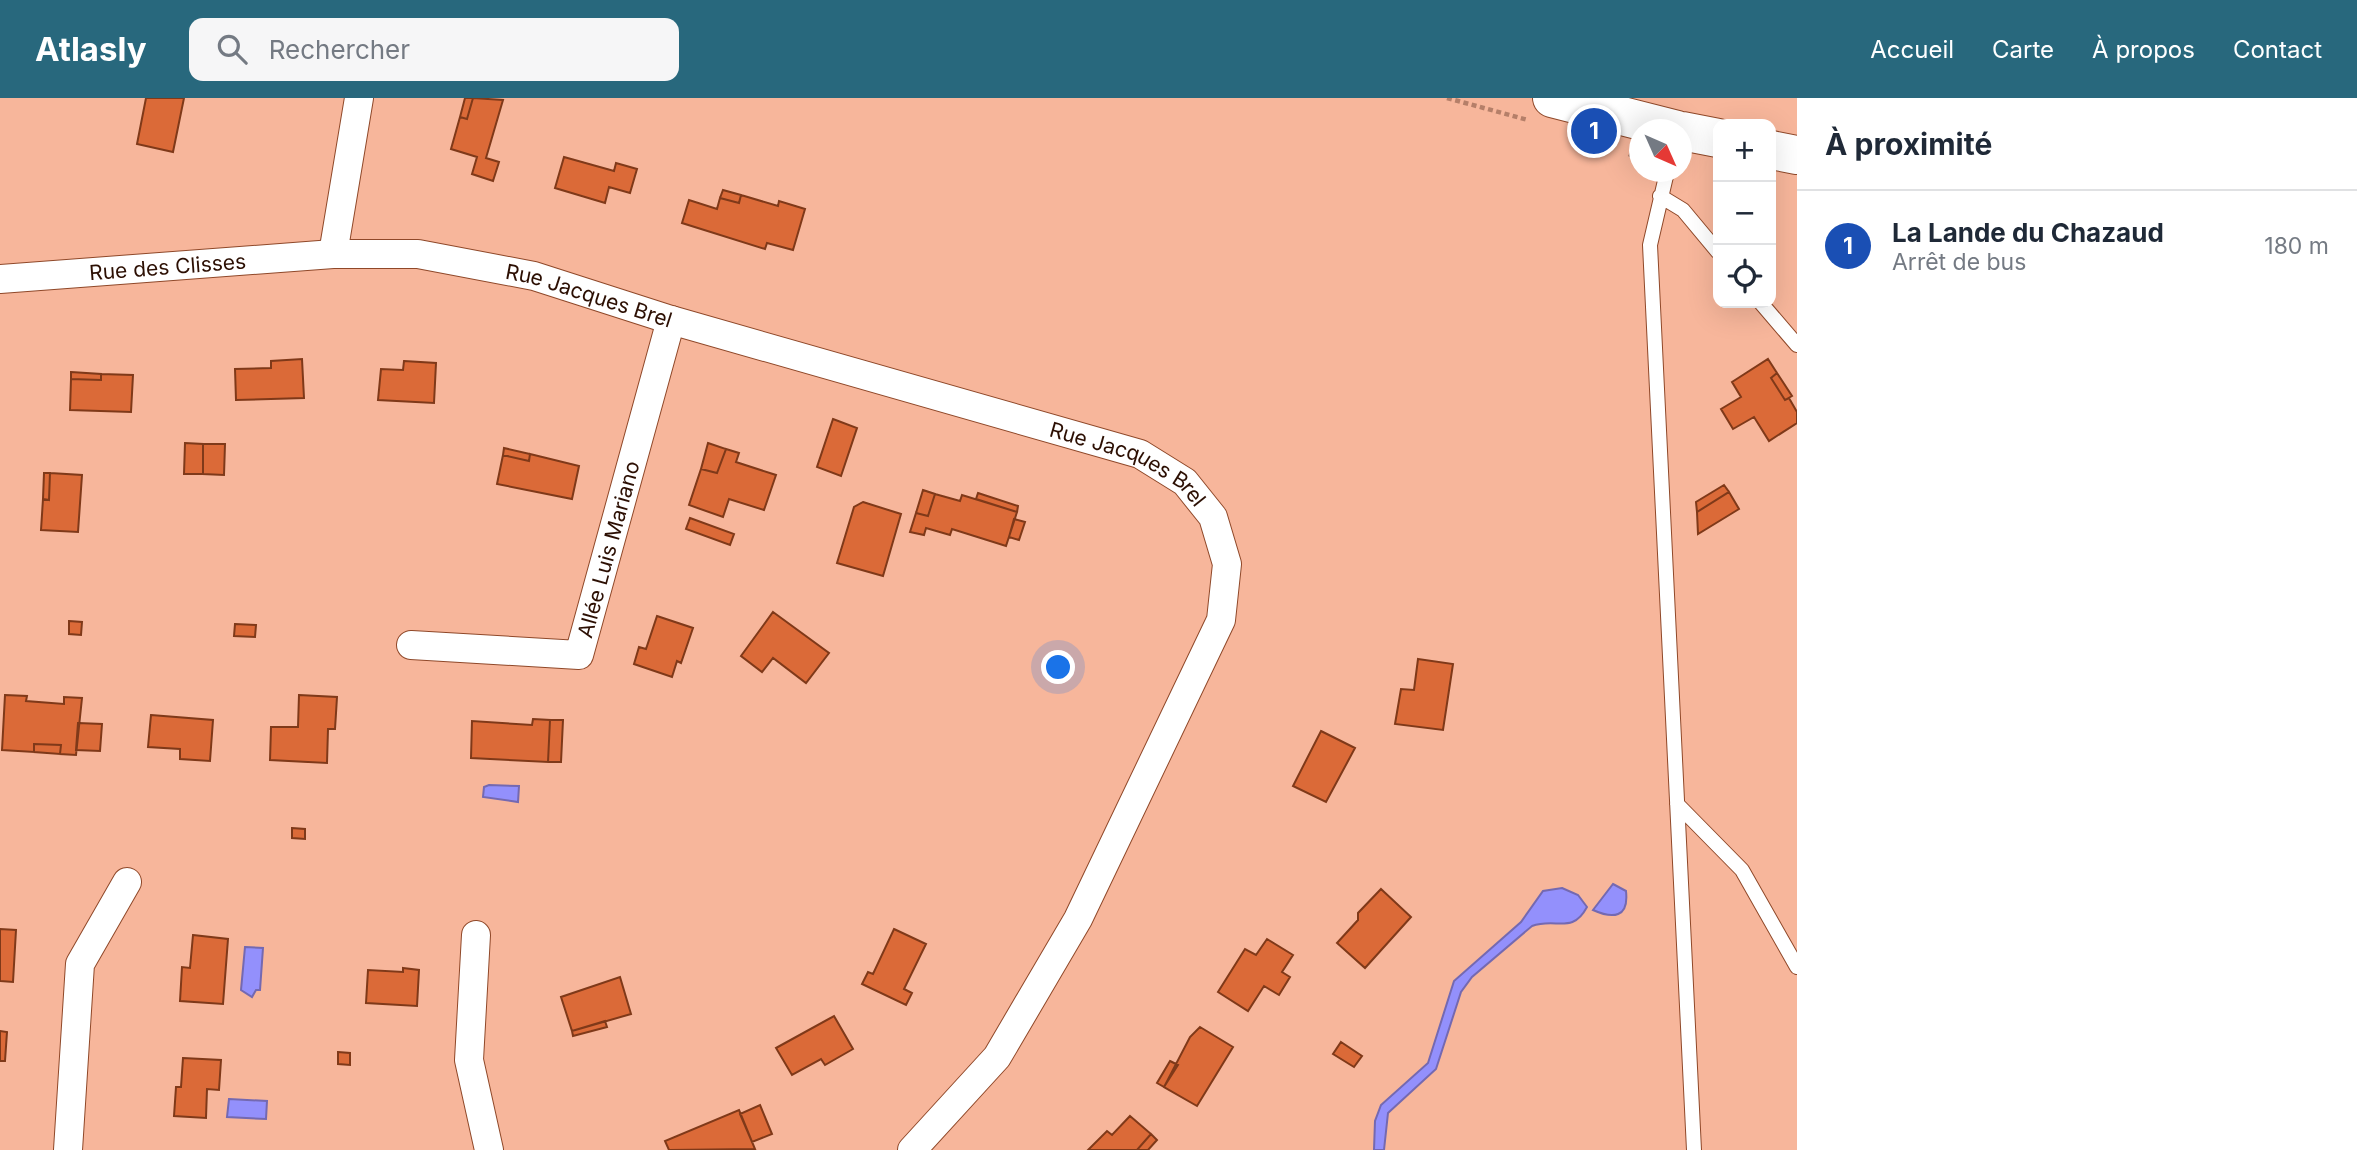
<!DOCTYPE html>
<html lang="fr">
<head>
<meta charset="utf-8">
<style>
	body { margin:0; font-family:Inter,sans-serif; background:#f6f6f7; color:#1f2937 }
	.controls { position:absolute; right:21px; top:21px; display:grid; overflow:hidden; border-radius:14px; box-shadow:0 7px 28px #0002 }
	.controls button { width:63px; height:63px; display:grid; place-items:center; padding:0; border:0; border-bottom:2px solid #e0e1e3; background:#fff; color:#1f2937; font:35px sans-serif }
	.compass { position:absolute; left:1629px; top:21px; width:63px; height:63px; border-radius:50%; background:#fff; box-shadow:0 7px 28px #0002; rotate:135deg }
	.you { position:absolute; left:1059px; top:570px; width:24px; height:24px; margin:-18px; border:5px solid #fff; border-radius:50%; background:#1a73e8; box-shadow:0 0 0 10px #1a73e833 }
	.badge { display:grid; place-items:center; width:46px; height:46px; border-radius:50%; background:#28687d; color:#fff; font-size:23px; font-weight:700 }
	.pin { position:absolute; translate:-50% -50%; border:4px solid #fff; box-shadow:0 2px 7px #0006 }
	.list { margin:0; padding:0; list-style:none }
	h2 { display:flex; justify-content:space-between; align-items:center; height:91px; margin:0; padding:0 28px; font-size:30px }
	h2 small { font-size:23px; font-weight:400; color:#747a83 }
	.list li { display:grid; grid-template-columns:46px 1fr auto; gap:21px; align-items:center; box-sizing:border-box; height:112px; padding:0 28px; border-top:2px solid #e0e1e3 }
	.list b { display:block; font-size:26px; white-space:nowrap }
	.list p { margin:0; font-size:23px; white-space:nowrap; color:#747a83 }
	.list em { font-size:23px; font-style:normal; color:#747a83 }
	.icon { flex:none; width:38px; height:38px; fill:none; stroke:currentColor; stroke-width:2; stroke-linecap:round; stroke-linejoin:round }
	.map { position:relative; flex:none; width:1797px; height:1052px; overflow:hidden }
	header { display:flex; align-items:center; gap:42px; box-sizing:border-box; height:98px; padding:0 35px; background:#28687d; color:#fff }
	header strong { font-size:33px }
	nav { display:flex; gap:38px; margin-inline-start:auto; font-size:24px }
	.search { width:490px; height:63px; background:#f6f6f7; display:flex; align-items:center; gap:18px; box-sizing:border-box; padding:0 24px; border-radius:14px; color:#747a83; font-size:26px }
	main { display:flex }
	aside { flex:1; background:#fff }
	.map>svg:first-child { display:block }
</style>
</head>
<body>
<header>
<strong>Atlasly</strong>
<div class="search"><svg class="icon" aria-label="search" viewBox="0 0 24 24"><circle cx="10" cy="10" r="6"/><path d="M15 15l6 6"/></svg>Rechercher</div>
<nav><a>Accueil</a><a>Carte</a><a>À propos</a><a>Contact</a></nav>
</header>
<main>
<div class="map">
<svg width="1797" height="1052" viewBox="0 0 1797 1052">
	<rect width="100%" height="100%" fill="#f7b69b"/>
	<path fill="#9390fc" stroke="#7469b1" stroke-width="2" d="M489,687L519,688L518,704L483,699L484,689Z
		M1613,786L1626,793C1629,820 1613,821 1593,812Z
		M1562,790L1578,797L1587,809C1572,837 1556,819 1532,828L1472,879L1461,894L1436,971L1388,1015L1384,1052H1374L1375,1023L1381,1007L1428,965L1454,883L1521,824L1543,793Z
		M245,849L263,850L260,892H256L252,899L241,892Z
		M229,1001L267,1003L266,1021L227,1019Z"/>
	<path fill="#db6a38" stroke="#7f3919" stroke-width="2" d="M146,0H184L173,54L137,46Z
		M465,0H473L467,21L460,19Z
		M473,0L503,2L486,60L499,64L493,83L472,76L477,59L451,51L460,19L467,21Z
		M564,59L614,73L616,65L637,71L630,95L609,89L605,105L555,90Z
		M723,92L741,97L739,105L720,100Z
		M741,97L778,108L779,103L805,111L793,152L767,145L765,151L682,125L689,102L717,111L720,100L739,105Z
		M302,261L304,300L236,302L235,271L271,270V263Z
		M1768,261L1777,275L1771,280L1785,302L1789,300L1797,314V325L1769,343L1754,319L1733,331L1721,311L1741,299L1732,284Z
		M404,263L436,265L434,305L378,302L381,271L403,272Z
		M71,274L101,276V282L71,281Z
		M1777,275L1792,298L1785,302L1771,280Z
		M101,276L133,277L131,314L70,312L71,281L101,282Z
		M833,321L857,330L841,378L817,369Z
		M185,345L203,346V376H184Z
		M708,345L726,351L717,375L701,371Z
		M203,346H225L224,377L203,376Z
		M504,350L530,356L529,363L503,357Z
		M726,351L739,355L736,364L776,377L764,412L729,401L723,419L689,407L701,371L717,375Z
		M530,356L579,368L572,401L497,386L503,357L529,363Z
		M44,375H50L49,402L43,401Z
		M50,375L82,377L78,434L41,432L43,401L49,402Z
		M1724,387L1729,394L1697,414L1696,404Z
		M923,392L935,396L928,418L916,415Z
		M1729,394L1739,411L1698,436L1697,414Z
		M978,395L1018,408L1017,414L976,401Z
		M935,396L960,403L962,397L1017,414L1006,448L952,431L950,437L926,430L924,437L910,434L916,415L928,418Z
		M863,404L901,416L883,478L837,465L854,409Z
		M690,420L734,436L730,447L686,431Z
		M1014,421L1025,424L1019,442L1009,439Z
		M773,514L829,555L806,585L773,560L762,574L741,558Z
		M657,518L693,530L681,565L677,563L672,579L634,566L639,549L646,551Z
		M69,523L82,524L81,537L69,536Z
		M235,526L256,527L255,539L234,538Z
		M1418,561L1453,566L1443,632L1395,626L1401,591L1414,592Z
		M5,597L27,598L26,603L64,606V599L82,600L76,657L60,656L61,647L34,646V654L2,652Z
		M299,597L337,599L335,631H328L327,665L270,662L271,629H298Z
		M151,617L213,622L210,663L180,661V651L148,649Z
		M533,621L550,622L548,664L471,660L472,623L532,627Z
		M550,622H563L561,664H548Z
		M78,625L102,626L100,653L76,652Z
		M1321,633L1355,650L1326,704L1293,688Z
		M34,646L61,647L60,656L34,654Z
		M292,730L305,731V741L292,740Z
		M1381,791L1411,819L1365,870L1337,845L1358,822V815Z
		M0,831L16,832L13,884L0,883Z
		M894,831L926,846L904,891L912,895L906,907L862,886L868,874L873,876Z
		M193,837L228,841L223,906L180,903L182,869L190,870Z
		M1267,841L1293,857L1282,874L1290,879L1279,897L1264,888L1248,913L1218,894L1245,851L1256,857Z
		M403,870L419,872L417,908L366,905L368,872L403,874Z
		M620,879L631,916L572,933L561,899Z
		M834,918L853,951L825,967L821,961L792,977L776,950Z
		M605,923L607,929L573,938L572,933Z
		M1200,929L1233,949L1197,1008L1164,989L1190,939Z
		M0,933L7,934L5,963H0Z
		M1341,944L1362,958L1354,969L1333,956Z
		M338,954L350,955V967L338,966Z
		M183,960L221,962L219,992L207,991L206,1020L174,1018L176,989H181Z
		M1170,963L1178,967L1164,989L1157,985Z
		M760,1007L772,1036L752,1044L740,1016Z
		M739,1012L755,1051L669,1052L665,1043Z
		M1130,1018L1151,1036L1137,1052H1088L1107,1033L1112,1037Z
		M1151,1036L1157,1042L1148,1052H1137Z"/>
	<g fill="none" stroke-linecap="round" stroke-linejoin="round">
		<g stroke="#8f4829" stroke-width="16">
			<path id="service" d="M1667,74L1650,147L1694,1052
				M1660,98L1683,112L1718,154
				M1761,205L1797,247
				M1677,706L1742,772L1797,869"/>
		</g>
		<g stroke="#8f4829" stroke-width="30">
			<g id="minor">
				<path d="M333,156L359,0"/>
				<path id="s1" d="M0,181L333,156H418L534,178L671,222L1140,356L1185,384L1213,419L1227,466L1221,522L1078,821L997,959L912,1052"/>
				<path id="s2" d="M411,547L579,557L671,222"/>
				<path d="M476,837L469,962L489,1052"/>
				<path d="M68,1052L80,866L127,784"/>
			</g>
		</g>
		<g stroke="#8f4829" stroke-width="40">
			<path id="secondary" d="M1552,0L1677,32
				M1682,33L1718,40
				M1771,52L1797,57"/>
		</g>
		<path stroke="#b57f69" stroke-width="4.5" stroke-dasharray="5 3.5" stroke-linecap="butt" d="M1447,0L1528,22
			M1629,56L1640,63"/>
		<use href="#service" stroke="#fff" stroke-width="14"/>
		<use href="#minor" stroke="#fff" stroke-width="28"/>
		<use href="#secondary" stroke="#fff" stroke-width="38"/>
	</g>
	<g text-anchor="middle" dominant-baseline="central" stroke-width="5" stroke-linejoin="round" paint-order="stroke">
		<g font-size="21" fill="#2c0f03" stroke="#fac7b3">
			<text stroke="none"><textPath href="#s1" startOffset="168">Rue des Clisses</textPath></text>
			<text stroke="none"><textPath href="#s1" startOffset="595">Rue Jacques Brel</textPath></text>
			<text stroke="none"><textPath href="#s1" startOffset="1162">Rue Jacques Brel</textPath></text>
			<text stroke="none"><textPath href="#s2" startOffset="278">Allée Luis Mariano</textPath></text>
		</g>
	</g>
</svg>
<div class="controls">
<button>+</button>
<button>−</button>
<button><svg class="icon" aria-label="locate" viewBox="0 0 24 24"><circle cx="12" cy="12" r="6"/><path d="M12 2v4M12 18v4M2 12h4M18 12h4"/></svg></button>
</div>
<svg class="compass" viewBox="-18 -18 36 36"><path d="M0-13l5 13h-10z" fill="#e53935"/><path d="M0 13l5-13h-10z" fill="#747a83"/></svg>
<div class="you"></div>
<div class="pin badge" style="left:1594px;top:33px;background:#1a4fb4">1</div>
</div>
<aside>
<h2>À proximité<small></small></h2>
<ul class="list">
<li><span class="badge" style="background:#1a4fb4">1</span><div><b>La Lande du Chazaud</b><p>Arrêt de bus</p></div><em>180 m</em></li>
</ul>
</aside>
</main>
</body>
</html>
